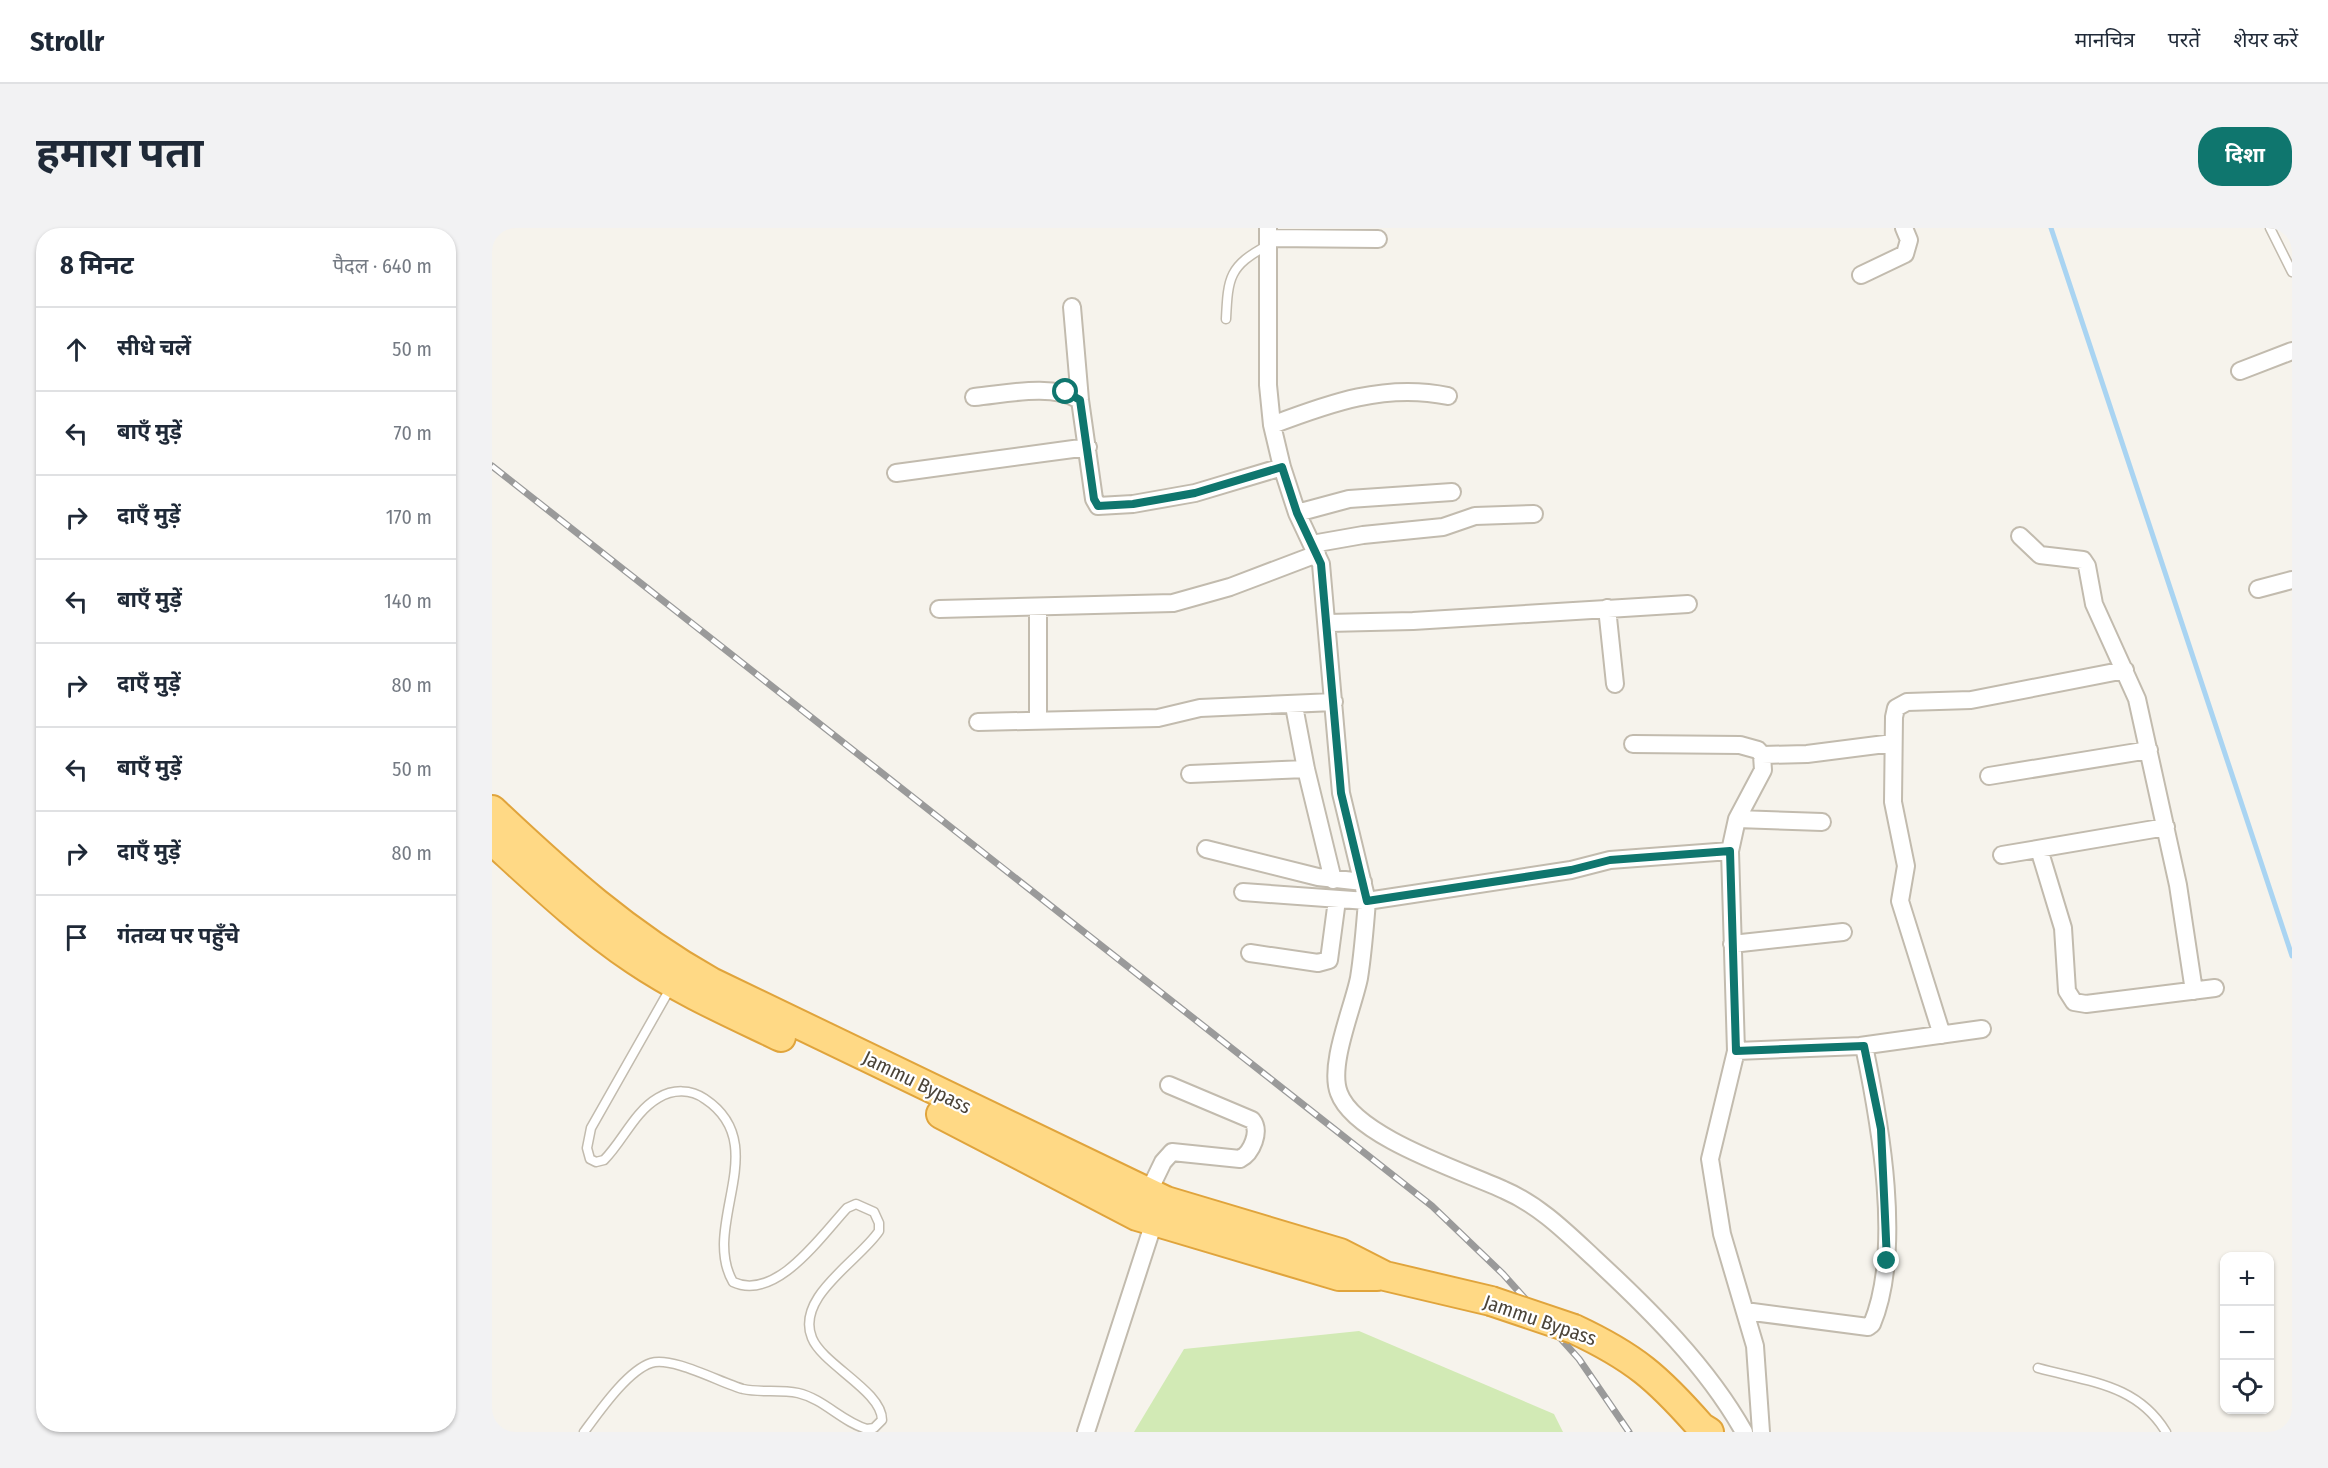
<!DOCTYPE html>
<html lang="hi">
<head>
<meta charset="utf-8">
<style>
	body { margin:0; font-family:"Fira Sans Condensed","Noto Sans Devanagari",sans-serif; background:#f2f2f3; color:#1f2937 }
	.controls { position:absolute; right:18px; bottom:18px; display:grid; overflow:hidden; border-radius:12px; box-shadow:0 2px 4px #0004 }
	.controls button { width:54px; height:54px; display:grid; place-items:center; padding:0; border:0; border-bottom:2px solid #e0e1e3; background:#fff; color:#1f2937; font:30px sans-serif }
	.stop { position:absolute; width:18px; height:18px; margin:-14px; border:4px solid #0f766e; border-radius:50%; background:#fff }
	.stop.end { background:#0f766e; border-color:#fff; box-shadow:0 2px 6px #0008 }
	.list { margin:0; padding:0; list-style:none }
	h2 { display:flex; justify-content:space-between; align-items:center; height:78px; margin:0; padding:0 24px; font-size:26px }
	h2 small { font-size:20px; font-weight:400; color:#747a83 }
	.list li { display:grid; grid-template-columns:39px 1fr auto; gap:18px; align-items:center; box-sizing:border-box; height:84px; padding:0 24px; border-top:2px solid #e0e1e3 }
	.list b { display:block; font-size:22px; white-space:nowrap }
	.list em { font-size:20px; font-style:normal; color:#747a83 }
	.icon { flex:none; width:33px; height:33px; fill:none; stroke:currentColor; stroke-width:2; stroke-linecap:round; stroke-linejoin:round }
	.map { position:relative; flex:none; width:1800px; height:1204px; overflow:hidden; border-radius:24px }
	header { display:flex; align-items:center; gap:36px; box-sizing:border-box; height:84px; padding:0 30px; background:#fff; border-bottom:2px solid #e0e1e3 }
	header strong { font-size:28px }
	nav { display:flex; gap:33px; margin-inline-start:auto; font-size:21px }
	.intro { display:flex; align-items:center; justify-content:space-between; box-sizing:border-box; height:144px; padding:0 36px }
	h1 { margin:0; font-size:42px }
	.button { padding:15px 27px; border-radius:24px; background:#0f766e; color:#fff; font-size:21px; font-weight:700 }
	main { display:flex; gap:36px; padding:0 36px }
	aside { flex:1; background:#fff; border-radius:24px; box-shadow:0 2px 4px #0004 }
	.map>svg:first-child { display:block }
</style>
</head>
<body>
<header>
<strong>Strollr</strong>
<nav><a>मानचित्र</a><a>परतें</a><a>शेयर करें</a></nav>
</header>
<div class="intro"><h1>हमारा पता</h1><a class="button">दिशा</a></div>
<main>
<aside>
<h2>8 मिनट<small>पैदल · 640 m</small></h2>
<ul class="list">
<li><svg class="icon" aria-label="ahead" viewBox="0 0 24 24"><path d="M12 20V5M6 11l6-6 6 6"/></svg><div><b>सीधे चलें</b></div><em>50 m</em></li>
<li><svg class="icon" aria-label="left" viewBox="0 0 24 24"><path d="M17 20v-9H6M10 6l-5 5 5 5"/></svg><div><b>बाएँ मुड़ें</b></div><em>70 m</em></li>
<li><svg class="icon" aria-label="right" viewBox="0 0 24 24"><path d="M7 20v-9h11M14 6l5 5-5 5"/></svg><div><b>दाएँ मुड़ें</b></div><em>170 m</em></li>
<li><svg class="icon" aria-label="left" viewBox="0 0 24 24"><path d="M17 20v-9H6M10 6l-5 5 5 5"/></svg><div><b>बाएँ मुड़ें</b></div><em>140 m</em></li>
<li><svg class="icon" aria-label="right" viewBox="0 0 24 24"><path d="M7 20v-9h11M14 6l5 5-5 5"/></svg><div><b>दाएँ मुड़ें</b></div><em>80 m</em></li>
<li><svg class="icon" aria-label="left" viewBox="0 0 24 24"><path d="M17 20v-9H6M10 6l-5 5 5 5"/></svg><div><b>बाएँ मुड़ें</b></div><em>50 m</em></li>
<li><svg class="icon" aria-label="right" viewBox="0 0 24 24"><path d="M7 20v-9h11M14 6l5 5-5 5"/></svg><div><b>दाएँ मुड़ें</b></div><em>80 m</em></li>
<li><svg class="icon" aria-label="arrive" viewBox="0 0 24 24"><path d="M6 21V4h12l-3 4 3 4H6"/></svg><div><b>गंतव्य पर पहुँचे</b></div></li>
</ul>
</aside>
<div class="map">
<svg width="1800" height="1204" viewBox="0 0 1800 1204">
	<rect width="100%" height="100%" fill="#f6f3ec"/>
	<path fill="#d2eab5" d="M867,1103L1062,1186L1071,1204H642L692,1121Z"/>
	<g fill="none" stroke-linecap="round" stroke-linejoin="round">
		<path stroke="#a9d4f2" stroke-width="5" d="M1559,0L1800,728"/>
		<g stroke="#c2bbae" stroke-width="11">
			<path id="service" d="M1778,0L1800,44
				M734,91C736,49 737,38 776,17
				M1546,1140C1597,1154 1645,1156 1674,1204
				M92,1204C107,1184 135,1143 159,1135C180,1128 229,1155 251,1161C269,1165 288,1161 306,1165C332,1171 350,1194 375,1201L382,1200L390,1192C390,1163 331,1137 320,1110C303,1069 367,1033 387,1003V995L382,984L364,976L355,980C329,1008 284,1074 241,1054C208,997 282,917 213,871C199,861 181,861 166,870C142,884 131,913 112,932L104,934L98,931L95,920L99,900L179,759"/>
		</g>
		<g stroke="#c2bbae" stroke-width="20">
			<path id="minor" d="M776,0V157L780,197L790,239L805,285L829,336L849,565L875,673L1079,642L1118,632L1238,623L1244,823L1218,931L1230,1006L1263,1118L1269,1204
				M776,10L886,11
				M1369,47L1413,26L1417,12L1412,0
				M580,79L588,172L602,271L606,278L641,276L703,265L790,239
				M1748,143L1800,123
				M482,169C515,166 559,155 588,172
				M780,197C838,175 893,155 956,168
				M404,245L596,219
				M805,285L857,271L960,264
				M1528,308L1548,327L1591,332L1595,338L1602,376L1645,471L1686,657L1702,763
				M820,316L871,307L951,299L983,288L1042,286
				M1766,361L1800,352
				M546,379V492
				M1115,380L1123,456
				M447,381L681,375L738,359L825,326
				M836,395L921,393L1196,376
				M802,478L814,541L841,652
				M486,494L666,490L708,480L842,474
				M1141,516L1248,517L1266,522L1270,527L1271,542L1245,591L1238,623
				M1270,527L1315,526L1401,515
				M698,546L814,541
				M1497,548L1657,522
				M1245,591L1330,594
				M714,621L826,649L871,654
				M1547,621L1571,700L1575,763L1582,774L1594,776L1723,760
				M1510,627L1674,599
				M751,664L875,673C873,699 871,725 867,750C861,780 836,837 847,865C863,909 971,943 1012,962C1047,977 1074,1004 1102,1030C1157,1081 1215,1138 1252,1204
				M1240,716L1351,704
				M758,725L826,735L837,732L845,672
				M1450,807L1408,673L1414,638L1401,574L1402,489L1404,480L1415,474L1479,472L1633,442
				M1244,823L1368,818L1490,801
				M656,965L671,934L680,924L748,931C760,925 769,903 760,892L677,857
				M1253,1083L1376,1099L1380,1096C1411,1022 1388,895 1372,818
				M594,1204L662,994"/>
		</g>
		<g stroke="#e0a43c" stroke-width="32">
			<path id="trunk" d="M0,582C70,648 134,706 219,754L674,973L848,1025L893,1048L999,1073
				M0,612C46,654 91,697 143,732C189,763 239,785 289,809
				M449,886L645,988L847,1048H885
				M1082,1101C1142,1129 1166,1150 1209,1199L1217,1204"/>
		</g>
		<use href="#service" stroke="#fff" stroke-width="8"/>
		<use href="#minor" stroke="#fff" stroke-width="16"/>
		<use href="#trunk" stroke="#ffd985" stroke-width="28"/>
		<g stroke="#9a9a9a" stroke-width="7">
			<path id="rail" d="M0,238L940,978L1011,1046L1087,1131L1137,1204"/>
		</g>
		<use href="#rail" stroke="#fff" stroke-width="4.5" stroke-dasharray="14" stroke-linecap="butt"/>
		<g stroke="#e0a43c" stroke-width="32" stroke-linecap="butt">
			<path id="trunk-bridge" d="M999,1073L1082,1101"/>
		</g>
		<use href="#trunk-bridge" stroke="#ffd985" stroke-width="28"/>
	</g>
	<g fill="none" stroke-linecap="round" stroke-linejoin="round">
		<path stroke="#0f766e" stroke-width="8" d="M574,164L588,172L602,271L606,278L641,276L703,265L790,239L805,285L829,336L849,565L875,673L1079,642L1118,632L1238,623L1244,823L1372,818L1389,901L1395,1033"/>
	</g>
	<g text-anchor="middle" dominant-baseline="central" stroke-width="4.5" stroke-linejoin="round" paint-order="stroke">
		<g font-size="20" fill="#4b4439" stroke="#fff">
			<text transform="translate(425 854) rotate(26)">Jammu Bypass</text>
			<text transform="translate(1048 1092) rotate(19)">Jammu Bypass</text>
		</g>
	</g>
</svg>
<div class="controls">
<button>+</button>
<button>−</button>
<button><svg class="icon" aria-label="locate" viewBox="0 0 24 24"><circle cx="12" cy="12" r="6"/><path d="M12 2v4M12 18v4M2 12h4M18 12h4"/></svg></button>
</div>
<div class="stop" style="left:574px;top:164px"></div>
<div class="stop end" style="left:1395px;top:1033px"></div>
</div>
</main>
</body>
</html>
